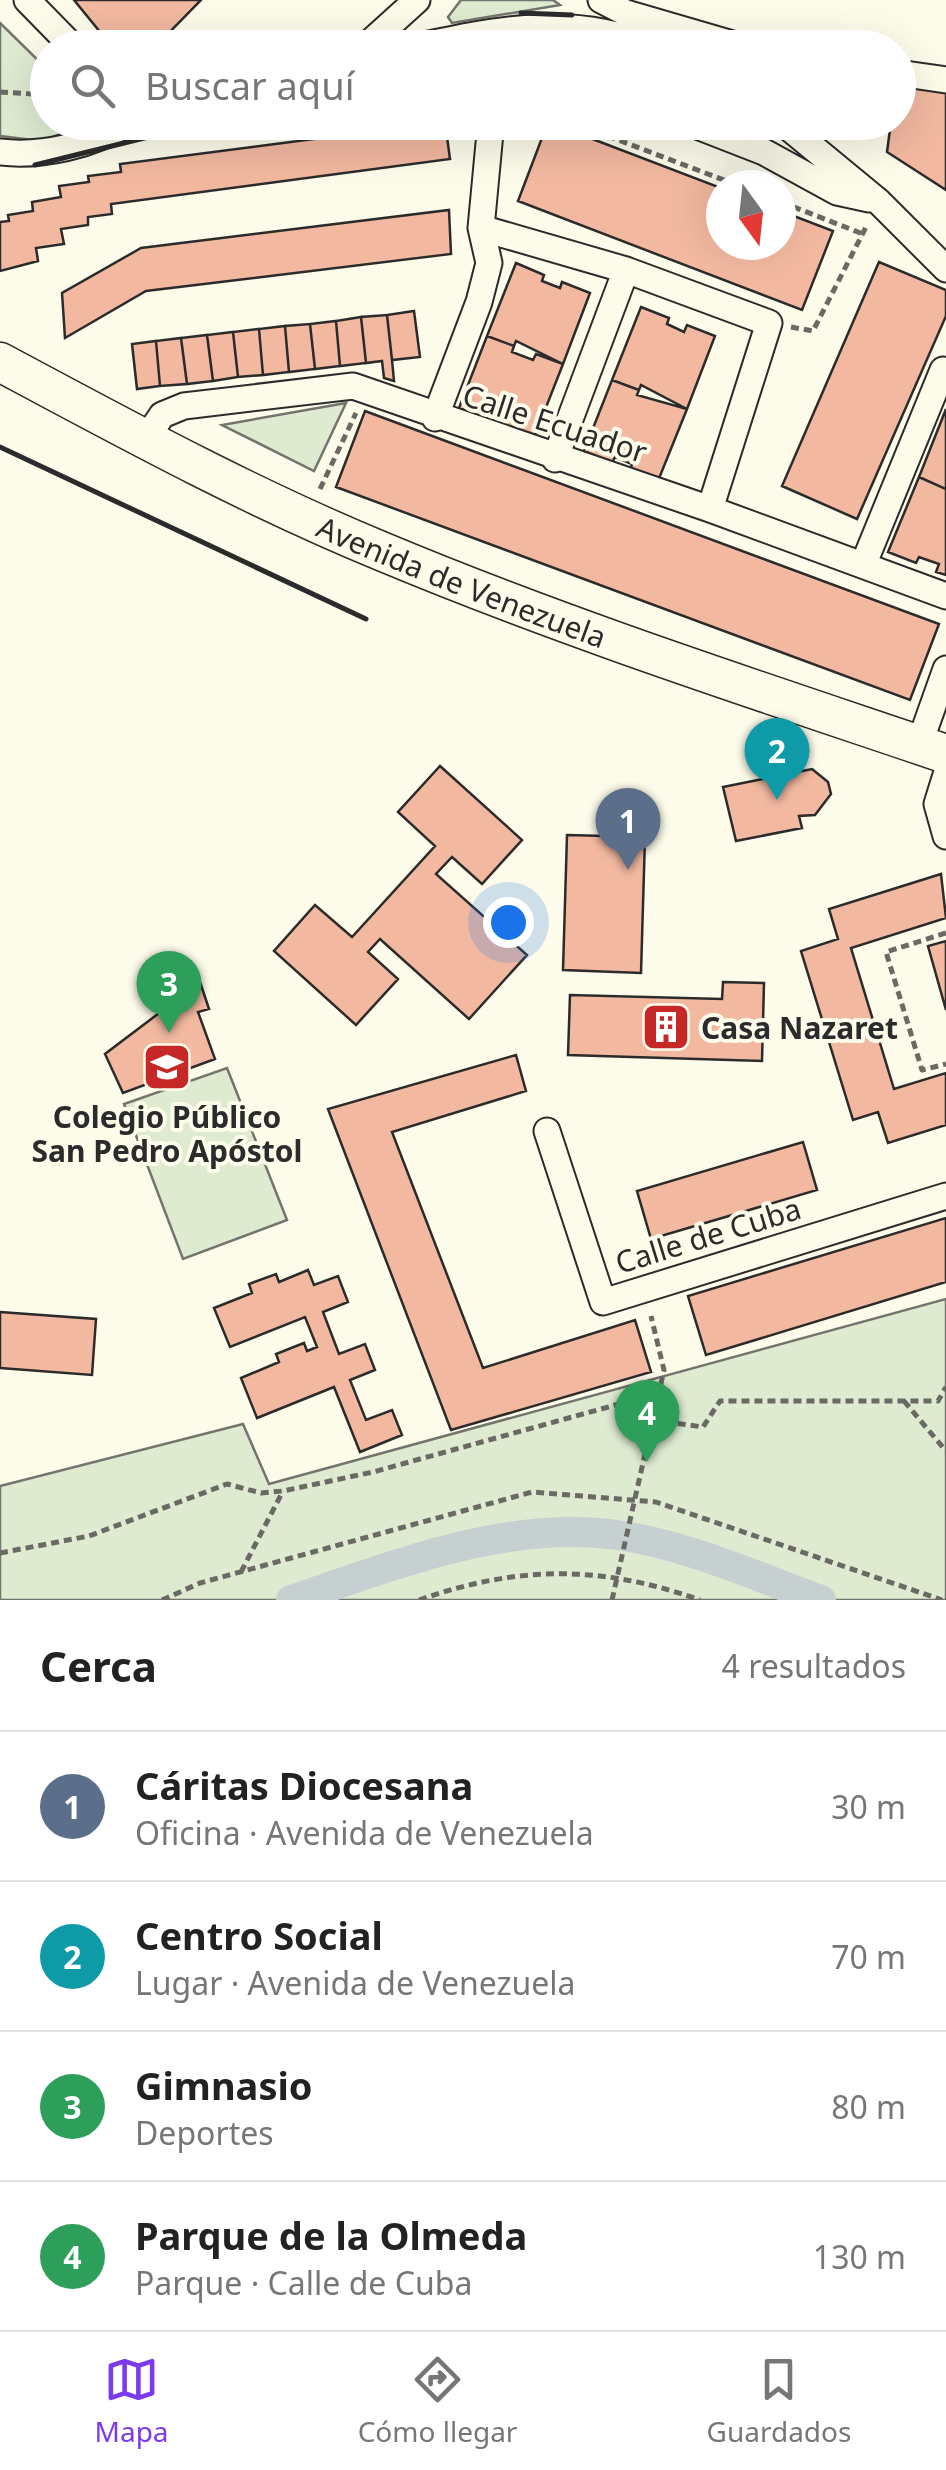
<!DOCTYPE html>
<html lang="es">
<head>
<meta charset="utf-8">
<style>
	body { margin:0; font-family:"Noto Sans",sans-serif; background:#f2f2f2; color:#222 }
	.compass { position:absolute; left:706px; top:170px; width:90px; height:90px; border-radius:50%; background:#fff; box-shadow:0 10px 40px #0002; rotate:165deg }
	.you { position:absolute; left:508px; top:922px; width:35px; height:35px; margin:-25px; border:8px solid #fff; border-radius:50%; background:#1a73e8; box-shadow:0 0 0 15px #1a73e833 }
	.badge { display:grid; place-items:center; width:65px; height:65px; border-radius:50%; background:#7c3aed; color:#fff; font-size:32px; font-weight:700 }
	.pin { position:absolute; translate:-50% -82px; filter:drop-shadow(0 2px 5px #0008) }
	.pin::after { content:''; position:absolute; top:52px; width:35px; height:30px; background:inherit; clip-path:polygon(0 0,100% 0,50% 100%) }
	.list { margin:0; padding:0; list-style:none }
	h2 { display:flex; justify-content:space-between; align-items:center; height:130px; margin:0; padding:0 40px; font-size:42px }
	h2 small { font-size:32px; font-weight:400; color:#767676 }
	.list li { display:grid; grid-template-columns:65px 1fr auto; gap:30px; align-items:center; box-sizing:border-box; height:150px; padding:0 40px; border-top:2px solid #e0e0e0 }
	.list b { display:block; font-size:38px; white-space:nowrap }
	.list p { margin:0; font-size:32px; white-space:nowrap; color:#767676 }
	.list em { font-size:32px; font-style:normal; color:#767676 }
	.icon { flex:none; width:55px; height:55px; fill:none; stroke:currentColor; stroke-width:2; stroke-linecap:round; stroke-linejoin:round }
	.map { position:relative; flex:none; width:946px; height:1600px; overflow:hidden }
	.search { position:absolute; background:#fff; box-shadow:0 10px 40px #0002; left:30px; right:30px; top:30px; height:110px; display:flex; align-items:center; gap:25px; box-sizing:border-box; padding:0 35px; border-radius:55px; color:#767676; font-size:38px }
	.sheet { height:730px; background:#fff }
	nav { display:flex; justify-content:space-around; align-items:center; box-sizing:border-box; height:140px; border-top:2px solid #e0e0e0; background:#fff; font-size:28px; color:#767676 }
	nav a { display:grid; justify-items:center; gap:5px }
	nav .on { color:#7c3aed }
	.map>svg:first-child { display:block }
</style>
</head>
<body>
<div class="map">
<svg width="946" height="1600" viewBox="0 0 946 1600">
	<rect width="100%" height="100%" fill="#fdfbea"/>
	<path fill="#deebd1" stroke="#74746e" stroke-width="2.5" d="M461,0H553L560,5L452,23L448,17Z
		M0,23L47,69L48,122L91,123L42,141L0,136Z
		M346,403L314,471L222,425Z
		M227,1068L287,1220L183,1259L124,1104Z
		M946,1299V1600H0V1486L243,1424L269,1484Z"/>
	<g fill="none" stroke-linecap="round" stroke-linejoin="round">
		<path stroke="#c7d0d0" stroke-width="30" d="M291,1600C396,1565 505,1520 617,1535C687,1545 755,1576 821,1600"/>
	</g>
	<path fill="#f2b8a0" stroke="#2b2b2b" stroke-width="2.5" d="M74,0H201L154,48H122L109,35L105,38Z
		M898,84L946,93V190L887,152L891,122H898Z
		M445,122L450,159L111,204L112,214L88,217V225L61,229L64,244L36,248L38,261L0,271V222L9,221L8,215L33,211L32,202L61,197L59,186L89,182L88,176L121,172L120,164Z
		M548,122L721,188V245H781V211L833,231L802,310L518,201Z
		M449,210L451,254L146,291L65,338L62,293L141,248Z
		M879,262L946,290V316L857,519L782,486Z
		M516,263L544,275L542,281L560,288L562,282L590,293L563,364L516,341L514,346L487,336Z
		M641,307L669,318L667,324L684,332L687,325L715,336L687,409L641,385L639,390L612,380Z
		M414,311L420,357L392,360L387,315Z
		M387,315L392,360L394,381L384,378L382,361L366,363L361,317Z
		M361,317L366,363L340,366L336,321Z
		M336,321L340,366L315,369L310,324Z
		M310,324L315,369L289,372L285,326Z
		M285,326L289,372L263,375L259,329Z
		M259,329L263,375L238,377L233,332Z
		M233,332L238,377L213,381L207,335Z
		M207,335L213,381L187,384L181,338Z
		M487,336L514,346L512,352L533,360L536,354L563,364L534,438L505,427L507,420L490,413L488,420L459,408Z
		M181,338L187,384L160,386L156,341Z
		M156,341L160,386L137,389L132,344Z
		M612,380L639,390L637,395L687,409L658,481L630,470L632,464L615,457L612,463L584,451Z
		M946,409V489L919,477Z
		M365,411L939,624L910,700L336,487Z
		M919,477L946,489V575L936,572L939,564L919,557L916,563L888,552Z
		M440,766L522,840L482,884L452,857L436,874L527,955L469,1019L380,939L368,952L398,979L356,1025L274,951L315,905L352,937L435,846L398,812Z
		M812,769L828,782L831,794L815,815L799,816L802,828L736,841L723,787Z
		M567,835L645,837L641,973L563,970Z
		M941,874L946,918L851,948L894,1089L946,1073V1125L888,1143L878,1112L853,1120L801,951L838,939L829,909Z
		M946,941V1010L928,946Z
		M200,982L209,1009L198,1012L215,1059L123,1093L105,1054Z
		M723,982L764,983L762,1061L568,1055L570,995L722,999Z
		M516,1055L526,1091L392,1132L483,1368L635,1320L651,1372L451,1430L328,1109Z
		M803,1142L817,1190L651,1239L637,1191Z
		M946,1218V1282L706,1355L688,1296Z
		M308,1270L314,1285L338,1276L348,1302L323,1312L339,1354L365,1344L375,1370L350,1380L366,1420L392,1410L402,1435L360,1452L334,1387L257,1418L241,1378L279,1362L276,1354L304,1343L307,1351L317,1347L305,1317L230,1347L214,1308L252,1293L249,1284L276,1274L279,1282Z
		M0,1312L96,1319L92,1375L0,1368Z"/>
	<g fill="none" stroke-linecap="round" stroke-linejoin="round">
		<g stroke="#2b2b2b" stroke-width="29">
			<path id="street" d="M27,0L74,48
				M601,0L626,13L746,48
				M364,48L417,0
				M411,48C494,30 573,12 654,48
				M898,73L946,80
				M687,122L764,152L837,192L869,199
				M782,122L879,202L946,269
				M0,152C41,157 94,145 130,122
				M481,228L626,270L555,459
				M626,270L769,323L710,509
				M435,418L479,302L489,263L481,228L491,122
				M146,439L162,415L184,406L353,386L710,509L946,596
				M864,563L943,370
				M919,745L946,669
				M946,775L937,804L946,836
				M547,1131L603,1302L946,1196"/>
		</g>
		<g stroke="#2b2b2b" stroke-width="41">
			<g id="secondary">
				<path id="s1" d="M0,362C125,429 250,497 381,551C565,628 757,690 946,754"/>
			</g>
		</g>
		<path stroke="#6a6964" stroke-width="5" stroke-dasharray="8 5" stroke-linecap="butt" d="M0,92L32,94L48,87
			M571,122L737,185
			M781,202L863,234
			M791,327L813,331L866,227
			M320,489L356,413
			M946,933L886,952L922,1070L946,1064
			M904,1401L946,1451
			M652,1420L703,1427L720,1401H938L946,1387
			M0,1553L89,1536L227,1484L261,1493L283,1491L373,1472L659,1393
			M241,1572L283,1491
			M162,1600L200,1583L532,1492L656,1502L942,1600
			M419,1600C519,1565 601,1565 700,1600
			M612,1600L664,1370L651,1316"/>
		<use href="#street" stroke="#fdfbea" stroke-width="25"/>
		<use href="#secondary" stroke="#fdfbea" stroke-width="38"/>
		<path stroke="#2b2b2b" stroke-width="5" d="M521,13L572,15
			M654,35L687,48
			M35,165L209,122
			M0,447L366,619"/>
	</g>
	<defs>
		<g id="building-square" transform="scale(2.5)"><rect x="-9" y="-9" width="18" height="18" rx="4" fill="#c62828" stroke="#fdfbea"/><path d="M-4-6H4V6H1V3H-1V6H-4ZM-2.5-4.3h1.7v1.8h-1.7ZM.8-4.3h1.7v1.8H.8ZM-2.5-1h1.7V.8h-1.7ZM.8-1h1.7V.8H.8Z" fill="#fff"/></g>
		<g id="school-square" transform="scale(2.5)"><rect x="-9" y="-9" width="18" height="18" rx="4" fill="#c62828" stroke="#fdfbea"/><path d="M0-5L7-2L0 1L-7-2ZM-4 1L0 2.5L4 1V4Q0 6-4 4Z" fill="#fff"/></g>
	</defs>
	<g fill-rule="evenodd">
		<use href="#building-square" x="666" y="1027"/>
		<use href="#school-square" x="167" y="1067"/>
	</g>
	<g text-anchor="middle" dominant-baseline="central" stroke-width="8" stroke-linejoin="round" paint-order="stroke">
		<g font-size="30" fill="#2b2b2b" stroke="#fdfbea">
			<text transform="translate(555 423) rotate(18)">Calle Ecuador</text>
			<text stroke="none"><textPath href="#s1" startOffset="512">Avenida de Venezuela</textPath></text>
			<text transform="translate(708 1235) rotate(-17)">Calle de Cuba</text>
		</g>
		<g font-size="30" font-weight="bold" fill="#2b2b2b" stroke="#fdfbea" text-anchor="start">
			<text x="701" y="1027">Casa Nazaret</text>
			<text x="167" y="1116" text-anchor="middle">Colegio Público<tspan x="167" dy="34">San Pedro Apóstol</tspan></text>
		</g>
	</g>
</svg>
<svg class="compass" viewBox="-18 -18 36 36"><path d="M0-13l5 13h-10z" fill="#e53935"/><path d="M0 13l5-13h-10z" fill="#767676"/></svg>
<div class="you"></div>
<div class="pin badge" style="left:628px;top:870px;background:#5c6f8a">1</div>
<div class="pin badge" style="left:777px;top:800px;background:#0f9aa8">2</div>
<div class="pin badge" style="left:169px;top:1033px;background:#2e9e5b">3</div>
<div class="pin badge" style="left:647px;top:1462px;background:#2e9e5b">4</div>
<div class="search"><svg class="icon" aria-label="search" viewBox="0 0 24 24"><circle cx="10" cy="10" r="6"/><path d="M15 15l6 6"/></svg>Buscar aquí</div>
</div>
<section class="sheet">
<h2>Cerca<small>4 resultados</small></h2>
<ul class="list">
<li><span class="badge" style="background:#5c6f8a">1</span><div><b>Cáritas Diocesana</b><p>Oficina · Avenida de Venezuela</p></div><em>30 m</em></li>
<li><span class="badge" style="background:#0f9aa8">2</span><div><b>Centro Social</b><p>Lugar · Avenida de Venezuela</p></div><em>70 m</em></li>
<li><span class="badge" style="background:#2e9e5b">3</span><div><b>Gimnasio</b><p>Deportes</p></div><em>80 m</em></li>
<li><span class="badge" style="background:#2e9e5b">4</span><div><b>Parque de la Olmeda</b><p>Parque · Calle de Cuba</p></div><em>130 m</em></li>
</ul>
</section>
<nav>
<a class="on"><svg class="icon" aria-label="map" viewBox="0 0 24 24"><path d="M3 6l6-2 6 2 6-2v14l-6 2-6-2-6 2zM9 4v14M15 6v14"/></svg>Mapa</a>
<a><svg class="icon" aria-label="directions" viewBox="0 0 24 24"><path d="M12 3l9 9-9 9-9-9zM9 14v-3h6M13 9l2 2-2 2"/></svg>Cómo llegar</a>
<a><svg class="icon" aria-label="saved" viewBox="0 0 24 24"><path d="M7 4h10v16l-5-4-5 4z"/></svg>Guardados</a>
</nav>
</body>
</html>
